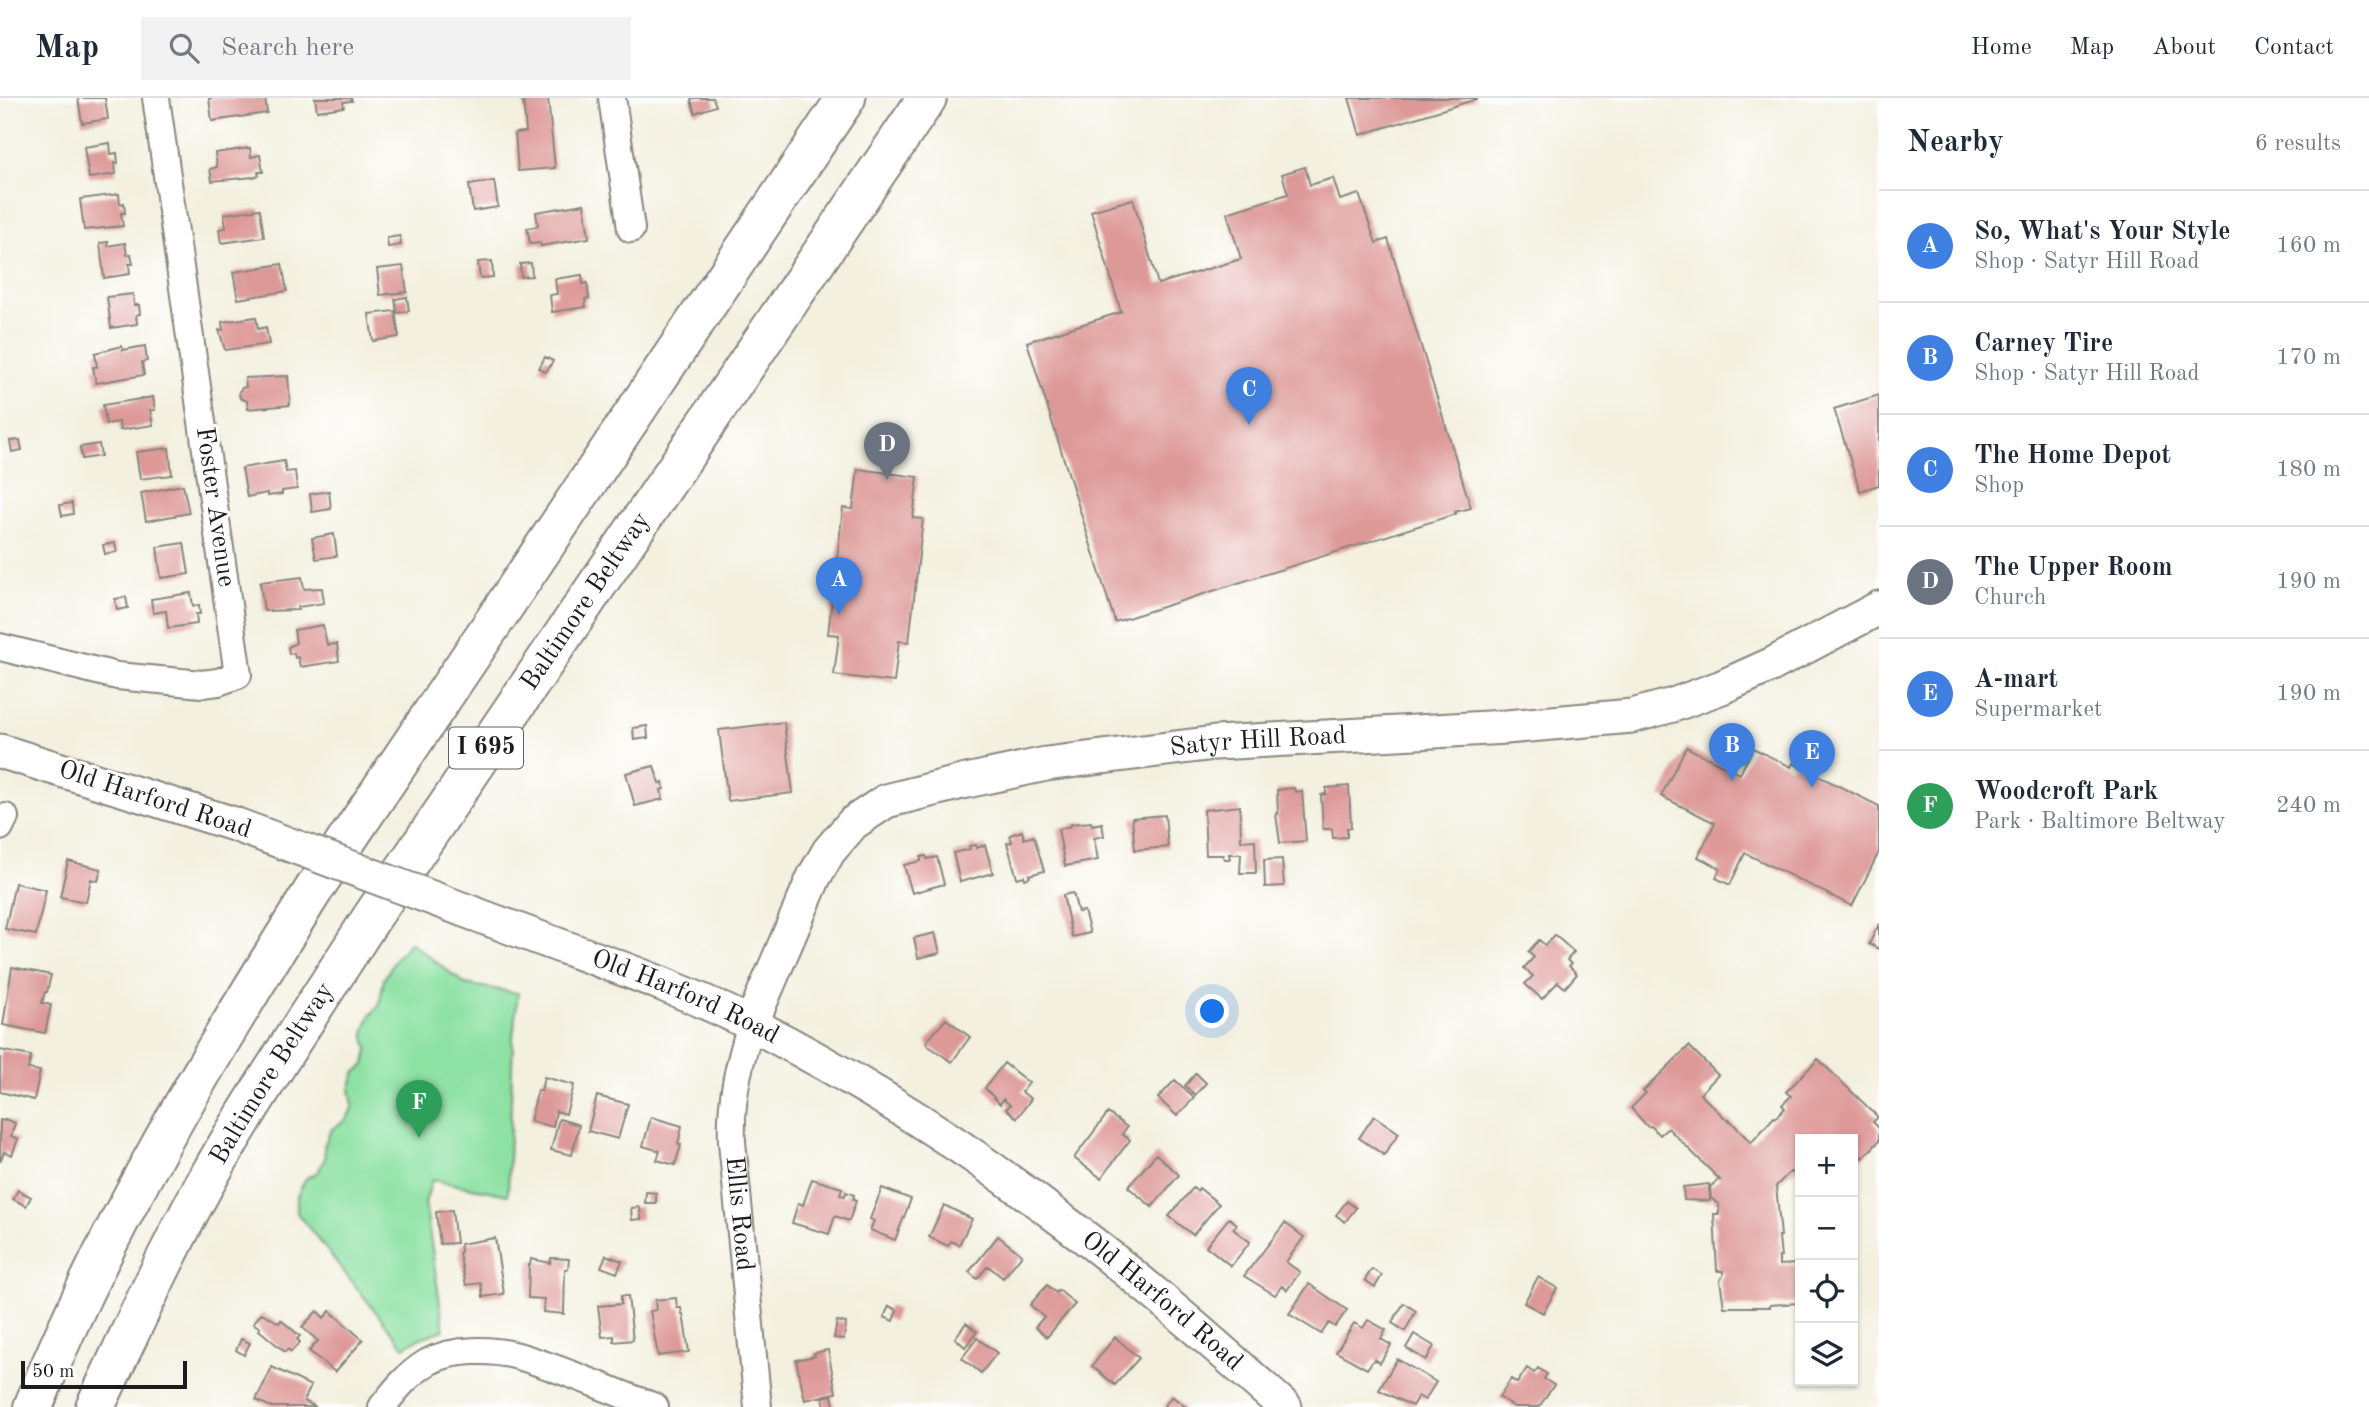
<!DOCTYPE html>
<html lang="en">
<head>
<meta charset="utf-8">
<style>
	body { margin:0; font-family:"Old Standard TT",serif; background:#f2f2f3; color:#1f2937 }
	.controls { position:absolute; right:21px; bottom:21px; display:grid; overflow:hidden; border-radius:0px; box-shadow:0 2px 5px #0004 }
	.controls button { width:63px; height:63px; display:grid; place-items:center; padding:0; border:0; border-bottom:2px solid #e0e1e3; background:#fff; color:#1f2937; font:35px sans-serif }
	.scale { position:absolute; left:21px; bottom:18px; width:166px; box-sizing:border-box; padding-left:7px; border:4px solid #1c1c1c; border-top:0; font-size:19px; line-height:24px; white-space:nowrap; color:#1c1c1c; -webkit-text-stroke:5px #fff; paint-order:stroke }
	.you { position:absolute; left:1213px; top:914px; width:24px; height:24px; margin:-18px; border:5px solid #fff; border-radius:50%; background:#1a73e8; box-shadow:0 0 0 10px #1a73e833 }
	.badge { display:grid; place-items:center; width:46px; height:46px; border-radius:50%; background:#2563eb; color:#fff; font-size:23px; font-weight:700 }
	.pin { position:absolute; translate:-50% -58px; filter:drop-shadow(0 2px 4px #0008) }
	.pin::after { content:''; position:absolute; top:37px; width:24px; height:21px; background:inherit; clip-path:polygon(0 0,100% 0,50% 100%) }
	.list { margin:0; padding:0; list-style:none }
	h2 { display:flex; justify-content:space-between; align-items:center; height:91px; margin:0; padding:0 28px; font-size:30px }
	h2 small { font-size:23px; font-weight:400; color:#747a83 }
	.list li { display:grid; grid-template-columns:46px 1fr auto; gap:21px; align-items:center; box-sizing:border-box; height:112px; padding:0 28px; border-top:2px solid #e0e1e3 }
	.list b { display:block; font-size:26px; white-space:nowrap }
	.list p { margin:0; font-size:23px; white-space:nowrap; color:#747a83 }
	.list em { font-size:23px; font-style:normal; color:#747a83 }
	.icon { flex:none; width:38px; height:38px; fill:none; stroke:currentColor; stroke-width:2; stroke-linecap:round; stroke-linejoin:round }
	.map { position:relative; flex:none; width:1879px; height:1309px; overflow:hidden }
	header { display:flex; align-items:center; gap:42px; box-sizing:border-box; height:98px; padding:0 35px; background:#fff; border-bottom:2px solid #e0e1e3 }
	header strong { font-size:33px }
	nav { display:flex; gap:38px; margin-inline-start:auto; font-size:24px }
	.search { width:490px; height:63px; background:#f2f2f3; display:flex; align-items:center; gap:18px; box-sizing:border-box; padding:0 24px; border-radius:0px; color:#747a83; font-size:26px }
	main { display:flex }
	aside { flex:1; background:#fff }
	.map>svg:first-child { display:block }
</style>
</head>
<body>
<header>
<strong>Map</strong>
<div class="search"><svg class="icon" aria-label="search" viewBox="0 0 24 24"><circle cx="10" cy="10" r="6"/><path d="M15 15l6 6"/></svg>Search here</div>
<nav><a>Home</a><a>Map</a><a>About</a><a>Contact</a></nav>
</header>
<main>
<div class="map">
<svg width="1879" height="1309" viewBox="0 0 1879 1309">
	<rect width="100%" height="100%" fill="#fff"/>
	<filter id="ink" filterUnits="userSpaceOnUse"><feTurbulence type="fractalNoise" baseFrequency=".0143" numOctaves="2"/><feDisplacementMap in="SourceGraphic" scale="14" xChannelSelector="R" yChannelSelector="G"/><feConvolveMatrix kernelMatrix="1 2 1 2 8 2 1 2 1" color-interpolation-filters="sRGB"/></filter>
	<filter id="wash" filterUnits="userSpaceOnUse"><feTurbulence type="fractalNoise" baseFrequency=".00686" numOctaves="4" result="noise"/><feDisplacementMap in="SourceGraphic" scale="28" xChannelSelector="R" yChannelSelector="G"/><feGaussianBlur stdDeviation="1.57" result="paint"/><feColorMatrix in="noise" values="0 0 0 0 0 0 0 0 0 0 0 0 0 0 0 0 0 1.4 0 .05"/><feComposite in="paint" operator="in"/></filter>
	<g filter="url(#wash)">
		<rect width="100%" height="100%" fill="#f3f0df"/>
		<path fill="#8ce1a3" stroke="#547e60" stroke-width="2" d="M410,844L465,886L518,895L513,939L508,1097L432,1082L425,1105L444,1232L418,1241L404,1249L297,1115V1098L306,1080L318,1074L325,1060L324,1048L331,1032L347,1021L353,1008L350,991L355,975L365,967L368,951L364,935L370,918L379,907L384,881L396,860Z"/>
		<g id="blocks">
			<path fill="#dd9997" d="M78,0H105L108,21L82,25Z
				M209,0H265L267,15L212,23Z
				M315,0H351L352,3L343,4L344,9L317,13Z
				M523,0H548L555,70L518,73L515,35L526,34Z
				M693,0H713L716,8L695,15L691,2Z
				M1349,0H1477V1L1360,37Z
				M110,45L111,56L117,55L118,65H115L116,76L89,80L84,49Z
				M250,50L251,59L260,57L263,74H258L259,77L254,79L212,83L210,71L217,69L215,55Z
				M1305,69L1310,87L1333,80L1340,102L1359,96L1376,145L1388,141L1471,410L1455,414L1456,416L1115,524L1027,244L1121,214L1091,113L1133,101L1158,186L1241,161L1227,115L1288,96L1282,76Z
				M494,83L498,109L473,113L469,87Z
				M119,96L120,106L124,105L125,115H121L123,128L84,132L80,101Z
				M584,106L589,140L541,148L540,145L530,146L527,130L538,128L536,114Z
				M260,111L264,139L221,145L219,131L226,130L224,116Z
				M400,138L401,147L388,149L387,140Z
				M108,144V148L125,145L127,157L131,156L133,166H129L130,176L104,180L100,145Z
				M492,163L493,179L480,180L478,164Z
				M531,165L532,178L521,179L520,166Z
				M282,166L287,193L238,201L233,174Z
				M403,168L407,194L380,197L377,171Z
				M582,177L583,186L587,185L589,200L585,201L586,209L552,214L550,197L557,196L555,181Z
				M133,196L134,207H139L140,216L136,217L137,226L111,230L107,199Z
				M407,199L409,213L397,215L395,201Z
				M395,213L399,239L373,243L369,216Z
				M256,219L258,231L266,229L269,246L225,252L219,232H223L222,224Z
				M122,248L123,252L145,248L147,263L142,264L144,277L96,285L93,269H97L95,255Z
				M545,259L553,263L546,274L539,270Z
				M288,278L290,307L248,311L247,303L240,300L239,294L242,290L246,289L245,280Z
				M1879,297V387L1860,393L1834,311Z
				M153,299L155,312H150L153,327L120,332L119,324L106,326L103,307Z
				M20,342L22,352L12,354L10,343Z
				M99,346L101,358L82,361L80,349Z
				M169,350L172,377L140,381L136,354Z
				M284,363L286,374L295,373L297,391L282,393V396L267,398V395L247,399L242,370Z
				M858,371L918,379L913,420L923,421L909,544L899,543L894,584L834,577L839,537L828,536L843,410L853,411Z
				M183,387L189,415L146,423L141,395Z
				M329,393L331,411L312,414L310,396Z
				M72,405L73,416L62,418L60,407Z
				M334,436L337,458L316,461L312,440Z
				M115,445L117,454L105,456L103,447Z
				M184,445L189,476L161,480L157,449Z
				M302,479L304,491L322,490L324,505L298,509V512L264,513L260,484Z
				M191,495L193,508L199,507L200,516H196L197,526L168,530L166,513L153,515L151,501Z
				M126,499L128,510L117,512L115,501Z
				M323,527L327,547L337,546L339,563L300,569L298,559L295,560L294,555L289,556L288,549L296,545L294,532Z
				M784,624L793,695L728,703L719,632Z
				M647,628L648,640L634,642L633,630Z
				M1686,649L1740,676L1753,650L1791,669L1793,665L1879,708V754L1852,808L1745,755L1730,787L1716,780L1720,770L1698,759L1715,725L1661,698Z
				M654,668L659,685L663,684L664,691L661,692L663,701L635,708L626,675Z
				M1349,688L1351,730H1347V739L1333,740L1332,731H1323L1321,697L1326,696V690Z
				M1294,690L1295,694L1302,693L1306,743L1280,745L1276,716H1278L1277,692Z
				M1240,708L1241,743L1255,742L1256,775H1240L1241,756H1229L1230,761H1224L1223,757H1206L1204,712Z
				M1165,717L1168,749L1135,752L1132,720Z
				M1091,724L1092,727L1102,725L1104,738L1094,740L1098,762L1065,768L1058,731L1071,728V726Z
				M1022,733L1024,741L1034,738L1044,773L1029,777L1030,779L1025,781L1024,778L1017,780L1007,745L1012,744L1010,737Z
				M976,747V750L985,747L993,775L960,784L953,755L970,751L969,748Z
				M926,758L927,761L937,759L944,786L912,795L904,767L921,763V759Z
				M1282,761L1284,788L1265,789L1264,762Z
				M68,763L101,771L98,783L91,781L86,804L60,799Z
				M15,785L46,792L36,837L5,831Z
				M1073,795L1078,814L1084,813L1090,835L1072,839L1063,797Z
				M1879,826V851L1869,846Z
				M935,835L940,855L918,860L914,840Z
				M1555,837L1574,854L1567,862L1571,866L1569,868L1577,876L1565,890L1558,884L1542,901L1525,886L1533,878L1524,870L1534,859L1528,854L1539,842L1545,847Z
				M12,869L51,877L47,894H45L42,905L51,907L45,935L3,927Z
				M946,921L970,939L952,964L927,947L928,945L926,944Z
				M1689,948L1718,977L1700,996L1728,1023L1729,1021L1751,1045L1774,1019L1776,1020L1785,1010L1782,1007L1791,998L1786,994L1818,961L1878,1019L1873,1024L1879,1030V1043L1863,1060L1853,1050V1041H1832L1827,1037L1823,1041H1800V1067L1792,1075L1790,1074L1776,1088L1781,1138H1779L1781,1159H1779V1167L1796,1166L1798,1205L1770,1207V1209H1724L1720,1182L1723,1178V1173H1717L1714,1116H1719V1107L1711,1100L1710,1089L1718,1082H1720L1668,1030L1660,1037L1651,1028L1648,1029L1631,1010L1646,995L1643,993Z
				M0,952L31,958L28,971L40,973L34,1002L0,994Z
				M1004,965L1029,985L1022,994L1031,1001L1017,1020L1006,1011L1010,1007L1003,1001L1000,1006L985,990Z
				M1196,975L1206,985L1195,997L1185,988Z
				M544,979L574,987L566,1016L556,1013L553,1029L530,1023L538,992L541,993Z
				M1175,982L1194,1000L1177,1018L1158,1000Z
				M597,998L628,1006L618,1041L588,1033Z
				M1108,1015L1127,1029L1122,1036L1130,1042L1101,1080L1074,1060Z
				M1374,1018L1399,1035L1384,1057L1359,1040Z
				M651,1019L682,1028L678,1047H681L675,1067L657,1062L660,1053L643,1048Z
				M5,1021L15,1025L11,1038L18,1041L12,1057L4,1054L0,1064V1022L4,1023Z
				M559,1021L579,1027L572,1057L551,1052Z
				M1156,1056L1179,1077L1152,1109L1128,1089Z
				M812,1081L842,1090L840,1097L845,1098L846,1094L854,1097L853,1102L856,1103L849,1123L835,1118L829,1136L792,1125L798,1105L803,1107Z
				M1709,1086L1710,1103L1684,1102L1683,1089Z
				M882,1090L911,1101L895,1142L870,1132L874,1123L870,1121Z
				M1193,1090L1197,1093L1199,1090L1219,1106L1193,1137L1169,1118Z
				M18,1092L31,1099L26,1108L13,1101Z
				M646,1094L656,1095V1105H645Z
				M1347,1103L1356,1110L1345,1124L1336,1117Z
				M944,1107L972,1121L959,1147L951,1143L948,1148L929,1139Z
				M640,1109L641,1121L632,1122L631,1110Z
				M452,1112L456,1145L440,1146L436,1114Z
				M1229,1120L1237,1126L1233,1131L1250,1144L1231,1168L1206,1148Z
				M1285,1125L1304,1139L1286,1164L1300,1174L1287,1192L1282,1188L1275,1197L1244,1178Z
				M998,1138L1022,1157L1003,1180L988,1168L977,1181L969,1174Z
				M495,1140L504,1196L483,1199L481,1185L466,1187L459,1155L461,1154L460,1146Z
				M606,1157L622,1163L617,1175L601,1169Z
				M551,1160L569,1161L568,1171H565L564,1216L543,1214L544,1201L528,1200L529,1167H530L531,1161L550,1165Z
				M1372,1171L1382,1177L1375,1189L1365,1182Z
				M1538,1179L1557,1190L1543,1215L1524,1205Z
				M1309,1186L1347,1212L1335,1229L1329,1225L1321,1236L1289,1216Z
				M1047,1187L1056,1195L1059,1192L1075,1206L1047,1239L1035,1229L1044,1219L1030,1207Z
				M621,1198H628L633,1242L614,1244V1238L602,1239L598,1208L621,1206Z
				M676,1200L677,1210H681L682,1216H683L689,1254L658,1258L650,1213L656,1212L655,1202Z
				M1404,1205L1416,1213L1405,1233L1392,1225Z
				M889,1208L897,1212L893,1223L884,1219Z
				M317,1213L324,1220L330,1213L363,1242L335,1274L309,1253L318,1243L302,1229Z
				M262,1215L279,1225L281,1222L300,1238L297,1241L300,1244L291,1254L288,1251L285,1254L259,1232L260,1230L253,1225Z
				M1368,1222L1386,1232L1381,1241L1391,1247L1380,1265L1374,1261L1367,1271L1336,1254L1354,1225L1363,1230Z
				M837,1223L846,1225L844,1241L834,1240Z
				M966,1225L977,1234L965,1249L955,1240Z
				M1414,1236L1434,1248L1426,1262L1406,1250Z
				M1115,1239L1139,1260L1115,1287L1092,1268Z
				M977,1240L997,1255L981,1275L962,1260Z
				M241,1241L250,1245L244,1257L236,1252Z
				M828,1252L836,1295L805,1302L796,1262L815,1258L814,1255Z
				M1397,1261L1436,1284L1425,1302L1418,1298L1412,1308L1379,1292Z
				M272,1269L311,1288L304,1303L316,1309H271L256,1302Z
				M1527,1270L1534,1275L1538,1270L1547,1276L1544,1281L1554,1287L1539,1309H1514L1499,1299L1511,1281L1517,1285Z
				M832,1297L834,1308L825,1309L823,1299Z
				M1172,1298L1183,1307L1188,1309H1163Z"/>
		</g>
	</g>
	<g filter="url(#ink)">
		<use href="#blocks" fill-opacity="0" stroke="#88867e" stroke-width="2"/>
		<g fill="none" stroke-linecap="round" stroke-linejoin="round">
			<g stroke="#88867e" stroke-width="30">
				<g id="minor">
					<path d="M612,0L631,131"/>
					<path d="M0,549L117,578L202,586L218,584L238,577L156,0"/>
					<path d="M0,729L5,719"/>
					<path id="s1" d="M751,926C739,967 730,1000 732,1044L758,1309"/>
					<path d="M382,1309C396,1291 408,1276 428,1264C453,1250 492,1251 518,1258C563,1271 611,1293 655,1309"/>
				</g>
			</g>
			<g stroke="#88867e" stroke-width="37">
				<g id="tertiary">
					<path d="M0,653L234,726"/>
					<path id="s2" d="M507,828C588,859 676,887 753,927C862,983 968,1050 1066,1125C1142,1182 1214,1246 1285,1309"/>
					<path id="s3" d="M751,926L814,779L829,753L853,725L886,703L962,684L1046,666L1215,645L1506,629L1632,618L1673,607L1722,589L1771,567L1879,510"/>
				</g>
			</g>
			<g stroke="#88867e" stroke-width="42">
				<g id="motorway">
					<path d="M33,1309C107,1126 211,955 316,788L846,0"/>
					<path id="s4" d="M95,1309C134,1227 171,1144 216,1066C264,983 318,903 370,822L927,0"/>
				</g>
			</g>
			<use href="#minor" stroke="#fff" stroke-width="26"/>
			<use href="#tertiary" stroke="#fff" stroke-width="33"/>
			<use href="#motorway" stroke="#fff" stroke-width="38"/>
			<g stroke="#88867e" stroke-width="37" stroke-linecap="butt">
				<path id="tertiary-bridge" d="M234,726L507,828"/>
			</g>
			<use href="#tertiary-bridge" stroke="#fff" stroke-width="33"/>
		</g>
	</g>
	<g text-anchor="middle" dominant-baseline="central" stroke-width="6" stroke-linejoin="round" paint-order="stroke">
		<rect fill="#fff" stroke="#606060" stroke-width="2" x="449" y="629.5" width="74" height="41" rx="5"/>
		<g font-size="24" font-weight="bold" fill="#1c1c1c">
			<text x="486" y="650">I 695</text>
		</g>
		<g font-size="26" fill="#1c1c1c" stroke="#fff">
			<text transform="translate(215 409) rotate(82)">Foster Avenue</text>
			<text stroke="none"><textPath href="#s4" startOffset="945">Baltimore Beltway</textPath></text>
			<text stroke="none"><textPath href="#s3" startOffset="644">Satyr Hill Road</textPath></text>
			<text transform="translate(155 702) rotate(18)">Old Harford Road</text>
			<text stroke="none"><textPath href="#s2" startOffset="192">Old Harford Road</textPath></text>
			<text stroke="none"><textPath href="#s4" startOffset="378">Baltimore Beltway</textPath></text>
			<text stroke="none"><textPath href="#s1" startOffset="192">Ellis Road</textPath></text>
			<text stroke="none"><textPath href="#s2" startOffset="760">Old Harford Road</textPath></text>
		</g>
	</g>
</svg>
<div class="controls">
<button>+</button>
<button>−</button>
<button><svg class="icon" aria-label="locate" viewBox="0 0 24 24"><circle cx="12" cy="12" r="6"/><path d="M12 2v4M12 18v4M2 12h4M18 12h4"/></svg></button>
<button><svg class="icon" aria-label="layers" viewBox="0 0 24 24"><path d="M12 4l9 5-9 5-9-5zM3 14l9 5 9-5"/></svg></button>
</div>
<div class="scale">50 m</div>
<div class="you"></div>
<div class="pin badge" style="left:839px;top:517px;background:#3f7fe0">A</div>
<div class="pin badge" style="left:1732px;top:683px;background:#3f7fe0">B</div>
<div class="pin badge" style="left:1249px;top:327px;background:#3f7fe0">C</div>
<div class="pin badge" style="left:887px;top:382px;background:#6b7280">D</div>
<div class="pin badge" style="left:1812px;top:690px;background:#3f7fe0">E</div>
<div class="pin badge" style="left:419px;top:1040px;background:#2e9e5b">F</div>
</div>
<aside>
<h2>Nearby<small>6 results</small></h2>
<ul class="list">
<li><span class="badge" style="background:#3f7fe0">A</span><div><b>So, What's Your Style</b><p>Shop · Satyr Hill Road</p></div><em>160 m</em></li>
<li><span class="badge" style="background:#3f7fe0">B</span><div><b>Carney Tire</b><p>Shop · Satyr Hill Road</p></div><em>170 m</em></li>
<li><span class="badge" style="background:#3f7fe0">C</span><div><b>The Home Depot</b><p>Shop</p></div><em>180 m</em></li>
<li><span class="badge" style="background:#6b7280">D</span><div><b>The Upper Room</b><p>Church</p></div><em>190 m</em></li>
<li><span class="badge" style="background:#3f7fe0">E</span><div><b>A-mart</b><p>Supermarket</p></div><em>190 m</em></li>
<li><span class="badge" style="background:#2e9e5b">F</span><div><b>Woodcroft Park</b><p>Park · Baltimore Beltway</p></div><em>240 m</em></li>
</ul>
</aside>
</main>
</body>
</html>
